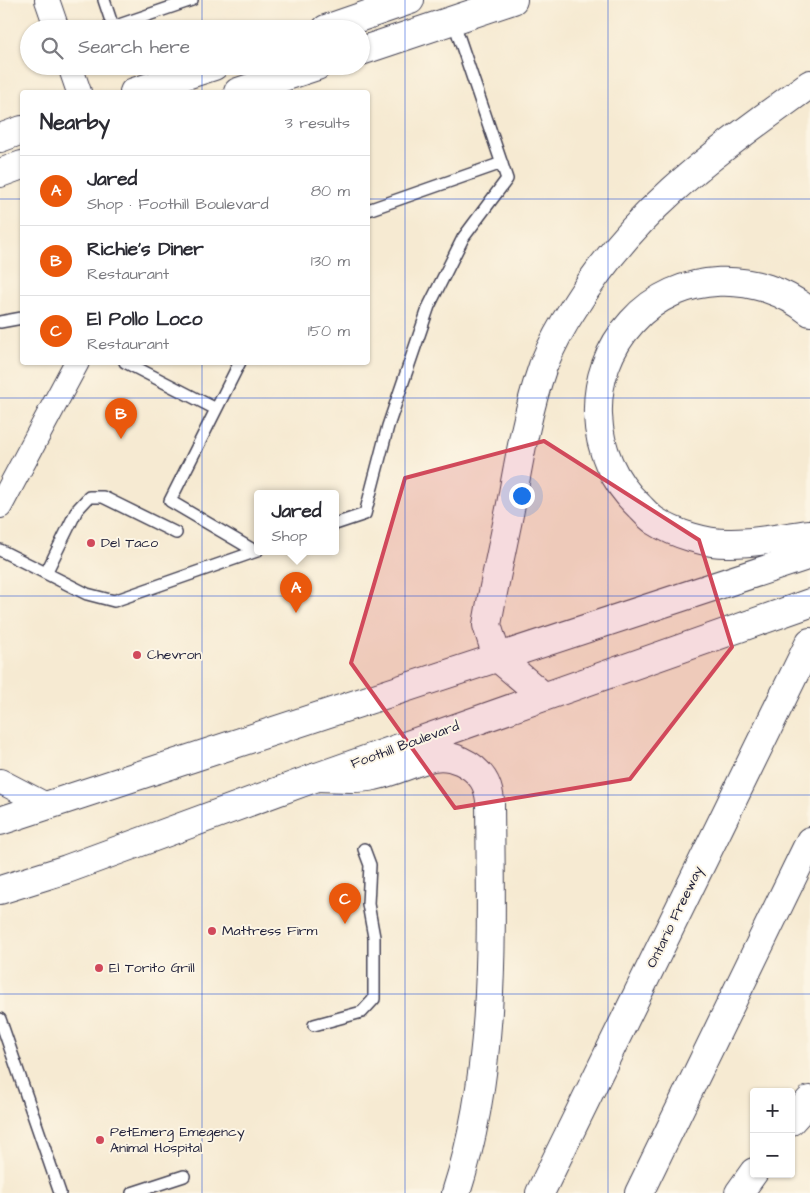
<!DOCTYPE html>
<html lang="en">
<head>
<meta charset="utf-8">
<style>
	body { margin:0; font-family:"Architects Daughter",sans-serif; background:#f2f2f3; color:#2b2b33 }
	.controls { position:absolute; right:15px; bottom:15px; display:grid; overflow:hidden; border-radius:5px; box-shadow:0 1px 4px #0004 }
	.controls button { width:45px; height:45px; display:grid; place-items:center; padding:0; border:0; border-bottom:1px solid #e1e1e2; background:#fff; color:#2b2b33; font:25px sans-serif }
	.you { position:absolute; left:521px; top:495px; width:18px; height:18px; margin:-12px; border:4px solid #fff; border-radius:50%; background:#1a73e8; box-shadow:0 0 0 8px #1a73e833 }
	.badge { display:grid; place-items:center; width:32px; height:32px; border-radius:50%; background:#ea580c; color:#fff; font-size:16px; font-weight:700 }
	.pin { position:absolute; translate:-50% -41px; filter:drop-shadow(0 1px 2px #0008) }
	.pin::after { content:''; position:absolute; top:26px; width:18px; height:15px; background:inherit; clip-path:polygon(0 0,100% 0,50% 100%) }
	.popup { position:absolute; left:254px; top:490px; width:85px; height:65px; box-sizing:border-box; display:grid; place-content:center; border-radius:5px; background:#fff; filter:drop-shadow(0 1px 4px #0005); font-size:16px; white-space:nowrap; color:#7c7c81 }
	.popup b { font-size:19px; color:#2b2b33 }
	.popup::after { content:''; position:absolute; left:50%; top:100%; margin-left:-10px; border:10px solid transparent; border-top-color:#fff }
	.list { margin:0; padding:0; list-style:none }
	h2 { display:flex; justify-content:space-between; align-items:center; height:65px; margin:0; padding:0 20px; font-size:21px }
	h2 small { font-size:16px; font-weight:400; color:#7c7c81 }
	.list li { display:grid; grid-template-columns:32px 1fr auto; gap:15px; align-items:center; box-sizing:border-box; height:70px; padding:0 20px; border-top:1px solid #e1e1e2 }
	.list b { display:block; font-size:19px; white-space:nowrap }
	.list p { margin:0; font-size:16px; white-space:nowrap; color:#7c7c81 }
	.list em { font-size:16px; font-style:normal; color:#7c7c81 }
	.icon { flex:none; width:28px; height:28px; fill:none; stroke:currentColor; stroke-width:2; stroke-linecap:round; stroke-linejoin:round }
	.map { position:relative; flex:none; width:810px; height:1193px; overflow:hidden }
	.search { position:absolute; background:#fff; box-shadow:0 1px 4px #0004; left:20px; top:20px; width:350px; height:55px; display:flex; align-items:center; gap:12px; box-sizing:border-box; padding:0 18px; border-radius:28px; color:#7c7c81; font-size:19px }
	.panel { position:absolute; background:#fff; box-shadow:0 1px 4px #0004; left:20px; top:90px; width:350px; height:275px; border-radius:5px }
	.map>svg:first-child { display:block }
</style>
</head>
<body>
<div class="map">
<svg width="810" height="1193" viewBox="0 0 810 1193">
	<rect width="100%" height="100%" fill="#fcf5e5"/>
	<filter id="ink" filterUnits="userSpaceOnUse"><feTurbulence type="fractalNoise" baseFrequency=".02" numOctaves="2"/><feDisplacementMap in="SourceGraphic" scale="10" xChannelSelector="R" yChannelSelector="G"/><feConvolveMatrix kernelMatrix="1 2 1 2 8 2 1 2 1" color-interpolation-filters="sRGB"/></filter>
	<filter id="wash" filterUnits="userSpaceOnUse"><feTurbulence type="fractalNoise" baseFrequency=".0096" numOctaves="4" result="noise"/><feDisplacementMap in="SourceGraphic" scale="20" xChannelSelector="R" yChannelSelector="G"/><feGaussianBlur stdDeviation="1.12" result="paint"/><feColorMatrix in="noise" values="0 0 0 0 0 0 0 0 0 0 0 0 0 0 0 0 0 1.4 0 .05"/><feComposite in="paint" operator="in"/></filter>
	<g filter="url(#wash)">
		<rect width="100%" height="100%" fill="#f6ead2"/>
	</g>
	<g filter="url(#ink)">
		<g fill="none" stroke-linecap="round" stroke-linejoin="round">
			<g stroke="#424052" stroke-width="14">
				<path id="service" d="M104,0L113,27L192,0
					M368,210L502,163
					M0,322L22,318
					M125,362L216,409
					M240,362L170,501L255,551
					M335,524L365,514L388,426L429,306L463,238L507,179L453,20
					M0,550L87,594L114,601L257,551
					M46,573L77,510L89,497H103L176,533
					M0,1019L60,1193
					M314,1025L362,1012L374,999V937L368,904L370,865L364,849
					M132,1193L184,1176"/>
			</g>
			<g stroke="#424052" stroke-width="26">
				<path id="minor" d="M47,0L57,29
					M70,66L79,92
					M0,506L77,362
					M0,781L46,805"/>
			</g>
			<g stroke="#424052" stroke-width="30">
				<path id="secondary" d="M326,29L410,0
					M361,51L513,0
					M134,92L214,66
					M238,92L317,66
					M0,138L22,130
					M0,173L22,165"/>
			</g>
			<g stroke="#424052" stroke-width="30">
				<path id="primary" d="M0,821L810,555
					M0,890L67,869L317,777L810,603"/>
			</g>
			<g stroke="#424052" stroke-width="30">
				<path id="motorway" d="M810,312C759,270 678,270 632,322C584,374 587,457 639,506C644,511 649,517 655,521C675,534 707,544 731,543C757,543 784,537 810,534
					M543,696L497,657L487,625C494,583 504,541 512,499C520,454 528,409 543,366C551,346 563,324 575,306C637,206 717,152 810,84
					M317,777C335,777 357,780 374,776C394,772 413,762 433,757C451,753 473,764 483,779C487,785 489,793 490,800C491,931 497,1067 456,1193
					M791,1121L810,1100
					M540,1193L810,642
					M639,1193L810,841
					M739,1193L754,1172"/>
			</g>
			<use href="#service" stroke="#fff" stroke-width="11"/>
			<use href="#minor" stroke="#fff" stroke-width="24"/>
			<use href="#secondary" stroke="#fff" stroke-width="28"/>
			<use href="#primary" stroke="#fff" stroke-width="28"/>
			<use href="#motorway" stroke="#fff" stroke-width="28"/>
		</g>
	</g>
	<path fill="#d1495b" fill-opacity="0.2" stroke="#d1495b" stroke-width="4" stroke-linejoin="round" d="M544,441L699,540L732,647L630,779L455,808L351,663L405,478Z"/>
	<path fill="none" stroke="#1d4ed8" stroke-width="1" stroke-opacity="0.55" d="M202,0V29M405,0V1193M608,0V1193M202,66V92M0,199H22M368,199H810M202,362V1193M0,398H810M0,596H810M0,795H810M0,994H810"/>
	<g fill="#d1495b" stroke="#fcf5e5" stroke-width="2">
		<circle cx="91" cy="543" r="5"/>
		<circle cx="137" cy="655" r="5"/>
		<circle cx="212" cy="931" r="5"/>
		<circle cx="99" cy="968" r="5"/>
		<circle cx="100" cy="1140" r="5"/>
	</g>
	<g text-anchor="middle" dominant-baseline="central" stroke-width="4" stroke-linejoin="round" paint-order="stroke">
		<g font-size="14" fill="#22223b" stroke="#fcf5e5" text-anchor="start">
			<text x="101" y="543">Del Taco</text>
			<text x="147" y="655">Chevron</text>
			<text x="222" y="931">Mattress Firm</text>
			<text x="109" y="968">El Torito Grill</text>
			<text x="110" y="1132">PetEmerg Emegency<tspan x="110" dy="16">Animal Hospital</tspan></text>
		</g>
		<g font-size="14" fill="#22223b" stroke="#fcf5e5">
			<text transform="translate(405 745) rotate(-20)">Foothill Boulevard</text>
			<text transform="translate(675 917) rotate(-64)">Ontario Freeway</text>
		</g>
	</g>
</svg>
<div class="controls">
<button>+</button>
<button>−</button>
</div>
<div class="you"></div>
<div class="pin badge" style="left:296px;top:613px">A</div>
<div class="popup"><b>Jared</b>Shop</div>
<div class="pin badge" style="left:121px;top:439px">B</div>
<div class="pin badge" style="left:345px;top:924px">C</div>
<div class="search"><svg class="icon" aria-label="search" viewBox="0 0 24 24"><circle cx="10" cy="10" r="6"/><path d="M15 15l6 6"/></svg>Search here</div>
<section class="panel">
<h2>Nearby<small>3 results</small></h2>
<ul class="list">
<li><span class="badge">A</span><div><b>Jared</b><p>Shop · Foothill Boulevard</p></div><em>80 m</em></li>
<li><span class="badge">B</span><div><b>Richie's Diner</b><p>Restaurant</p></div><em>130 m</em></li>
<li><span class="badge">C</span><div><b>El Pollo Loco</b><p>Restaurant</p></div><em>150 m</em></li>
</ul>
</section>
</div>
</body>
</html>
